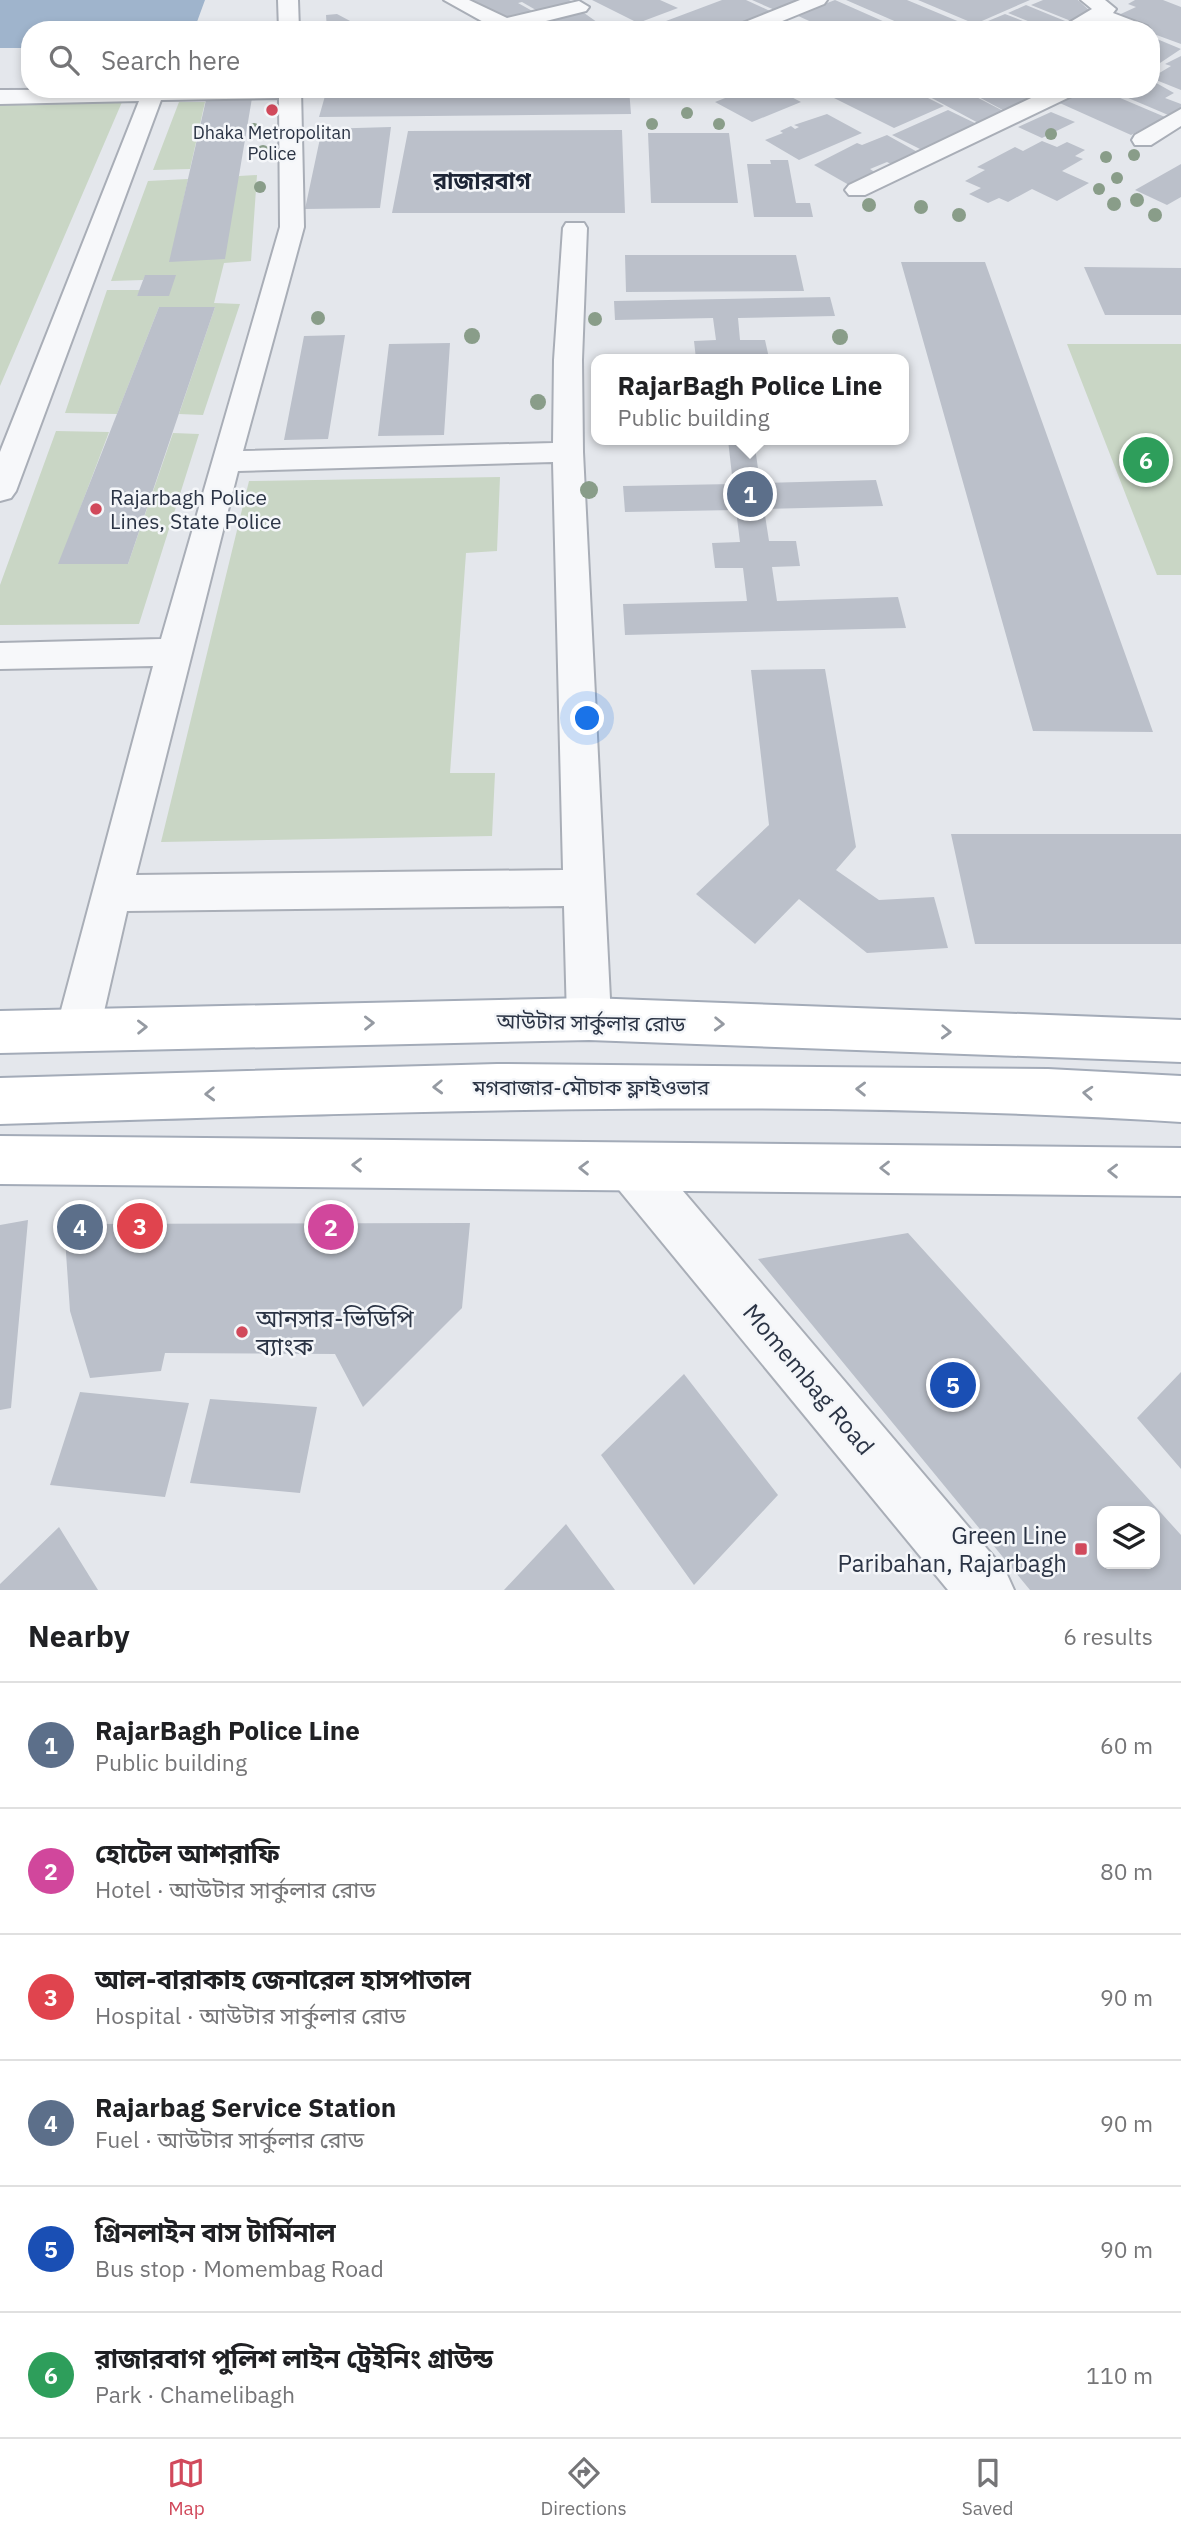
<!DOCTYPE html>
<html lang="en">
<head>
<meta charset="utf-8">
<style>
	body { margin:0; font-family:"IBM Plex Sans","Noto Sans Bengali",sans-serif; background:#f2f2f2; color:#202124 }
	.controls { position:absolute; right:21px; bottom:21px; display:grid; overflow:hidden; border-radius:14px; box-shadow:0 4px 10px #0003 }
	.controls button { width:63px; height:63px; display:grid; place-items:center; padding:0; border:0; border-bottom:2px solid #e0e0e0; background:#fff; color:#202124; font:35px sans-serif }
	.you { position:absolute; left:588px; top:719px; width:24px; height:24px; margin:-18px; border:5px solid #fff; border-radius:50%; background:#1a73e8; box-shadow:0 0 0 10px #1a73e833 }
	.badge { display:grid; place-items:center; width:46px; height:46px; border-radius:50%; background:#d1495b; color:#fff; font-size:23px; font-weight:700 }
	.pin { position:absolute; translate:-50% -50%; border:4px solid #fff; box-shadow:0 2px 7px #0006 }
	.popup { position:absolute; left:591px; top:354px; width:318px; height:91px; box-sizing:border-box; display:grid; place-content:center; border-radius:14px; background:#fff; filter:drop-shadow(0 2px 5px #0005); font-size:23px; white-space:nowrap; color:#757577 }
	.popup b { font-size:26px; color:#202124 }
	.popup::after { content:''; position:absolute; left:50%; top:100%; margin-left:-14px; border:14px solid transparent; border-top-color:#fff }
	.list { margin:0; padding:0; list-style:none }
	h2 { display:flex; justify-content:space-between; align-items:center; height:91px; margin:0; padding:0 28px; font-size:30px }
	h2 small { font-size:23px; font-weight:400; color:#757577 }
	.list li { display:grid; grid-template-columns:46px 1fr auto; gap:21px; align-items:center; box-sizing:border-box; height:126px; padding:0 28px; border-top:2px solid #e0e0e0 }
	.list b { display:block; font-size:26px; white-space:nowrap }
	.list p { margin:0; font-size:23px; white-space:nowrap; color:#757577 }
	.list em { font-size:23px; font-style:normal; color:#757577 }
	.icon { flex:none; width:38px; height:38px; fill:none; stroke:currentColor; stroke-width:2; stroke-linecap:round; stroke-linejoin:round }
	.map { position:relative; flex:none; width:1181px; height:1590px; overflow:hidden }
	.search { position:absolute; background:#fff; box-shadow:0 4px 10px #0003; left:21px; right:21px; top:21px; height:77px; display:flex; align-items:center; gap:18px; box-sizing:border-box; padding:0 24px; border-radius:28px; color:#757577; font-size:26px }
	.sheet { height:847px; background:#fff }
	nav { display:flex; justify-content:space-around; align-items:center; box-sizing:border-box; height:98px; border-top:2px solid #e0e0e0; background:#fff; font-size:19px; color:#757577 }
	nav a { display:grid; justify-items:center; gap:4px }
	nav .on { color:#d1495b }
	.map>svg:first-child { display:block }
</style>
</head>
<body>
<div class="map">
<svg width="1181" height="1590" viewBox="0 0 1181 1590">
	<rect width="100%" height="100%" fill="#e4e7ec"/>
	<path fill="#c9d6c5" d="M122,102L0,386V104Z
		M179,102H205L190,169L153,170Z
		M257,175L251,261L224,263L214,303L240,304L203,415L179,414L215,307H159L117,414L65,413L107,290H140L137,296L169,295L145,276L143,280L111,281L148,181L188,179L170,262L239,176Z
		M1067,344H1181V575H1157Z
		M56,431L109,432L59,564H128L173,433L199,434L139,624L0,625V585Z
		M500,477L497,551L466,553L450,773H495L492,836L161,842L249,481Z"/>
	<path fill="#9fb4cc" d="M0,0H205L194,30H30V48H0Z"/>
	<path fill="#bbc0ca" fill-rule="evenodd" d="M468,0H569L573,2L541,13L522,2L518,3L536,13L506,20Z
		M592,0H660L678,8L638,23Z
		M722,0H746L770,11L721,30H642Z
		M752,0H806L777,11Z
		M835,0L903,30H829L796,15Z
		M846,0H907L967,25L956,30H915Z
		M918,0H1030L975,24Z
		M1043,0H1078L1091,12L1071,21L1031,5Z
		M1135,0H1163L1181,7V44L1151,33V30L1112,18L1136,7L1128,4Z
		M1026,5L1070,23L1050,30L1008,13Z
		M580,10L608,30H534L544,26L537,22Z
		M337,14L367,30H327L326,15Z
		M1005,14L1038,27L1032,30L971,28Z
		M785,20L807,30H761Z
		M1104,20L1132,30H1087Z
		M1157,39L1181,49L1151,69V43Z
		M1181,56V90L1151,78L1171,66L1165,64Z
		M1151,80L1174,93L1165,98L1181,104V113L1173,117L1107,89H1151Z
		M327,89H629L631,114L319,117Z
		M748,89H776L801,102L752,122L715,102Z
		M834,89H910L944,106L894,128L826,94Z
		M945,89H961L1011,115L984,126L928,96Z
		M964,89H1017L1042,102L1012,115Z
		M1076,89H1099L1165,117L1131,135L1053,100Z
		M252,98L225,259L169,262L206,100Z
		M948,110L983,127L926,152L892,135Z
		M1051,112L1075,122L1042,138L1018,127Z
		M827,114L862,133L799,160L765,140L783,133L780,131L791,126L795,129L799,127L794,125Z
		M391,127L380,208L305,209L322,129Z
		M622,130L625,213H392L408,131Z
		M648,133H729L738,203H651Z
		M887,135L921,154L893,165L887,162L870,169L876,173L849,185L814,165L857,143L862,145Z
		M1042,141L1057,147L1067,142L1085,150L1075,156L1083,159L1062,171L1089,183L1057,201L1032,189L1008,202L999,198L988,203L969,194L981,188L965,181L985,170L977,167L1015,147L1023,151Z
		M770,160H788L796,203H810L813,217H754L747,164H771Z
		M1181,164V197L1167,205L1135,190Z
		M625,255H796L804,291L626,292Z
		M901,262H985L1153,732L1033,731Z
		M1084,267L1181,268V315H1105Z
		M145,275H176L169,296H137Z
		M830,297L835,316L738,318L740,340H765L769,358L743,359H696L694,341L716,340L713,318L615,320L614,301Z
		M159,307H215L128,564H58Z
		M345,335L328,439L284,440L304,336Z
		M450,343L444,435L378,436L389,344Z
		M728,440H754L760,483L876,480L883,506L764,509L769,541H796L800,566L772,567L777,601L898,597L906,628L625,635L623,604L747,601L743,568H715L712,543L740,542L736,510L625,512L623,486L733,484Z
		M825,669L856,847L836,870L879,900L934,897L948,948L867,953L799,899L755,944L696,894L769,825L751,670Z
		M951,834H1181V944H975Z
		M28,1220L11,1408L0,1410V1225Z
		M470,1223L462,1308L363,1407L335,1354L165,1353L161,1371L90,1378L70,1311L64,1224Z
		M908,1233L1181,1535V1590H1030L758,1259ZM1102,1511H1155V1564H1102Z
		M1181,1372V1469L1137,1418Z
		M684,1374L778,1495L694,1585L601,1455Z
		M80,1392L189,1403L165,1497L50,1485Z
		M210,1399L317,1407L300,1493L190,1483Z
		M566,1524L615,1590H504Z
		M59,1527L98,1590H0V1584Z"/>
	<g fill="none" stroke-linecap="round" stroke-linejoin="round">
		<g stroke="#a9aeb7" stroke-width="4">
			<path id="minor" d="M278,0H298L299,30H279Z
				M444,0H469L507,18L579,1L589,7L586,11L510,30H475L487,24Z
				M800,0H827L824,4L760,30H732L735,26Z
				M1081,0H1105L1116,9L1113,13L1147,26L1150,30H1121L1098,21L1082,30H1057L1092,9Z
				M301,89L304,227L243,451L553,443L554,360L563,228L566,223H584L587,228L582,360L583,452L611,1019L605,1034L589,1040L573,1034L567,1019L564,906L127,911L100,1029L94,1044L78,1050L62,1044L56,1029L153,666L0,669V643L161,639L280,227L279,98L161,100L16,491L11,498L0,501V452L139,101L0,104V90ZM553,462L563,870L136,875L238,471Z
				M1050,89H1079L1076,94L865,195H849L845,190L849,185Z
				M1181,109V126L1151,145H1135L1132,140L1135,135Z
				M632,1144L649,1151L1005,1570L1014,1590H948L615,1185L608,1168L615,1151Z"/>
		</g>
		<g stroke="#a3abb8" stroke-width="4">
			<path id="major" d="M589,998L1181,1020V1062L589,1040L0,1053V1011Z
				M497,1064L1048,1069L1181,1076V1122C788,1097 393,1112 0,1124V1078Z
				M0,1136L1181,1148V1196L0,1184Z"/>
		</g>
		<use href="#minor" fill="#f7f8fa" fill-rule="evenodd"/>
		<use href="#major" fill="#fff" fill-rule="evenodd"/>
	</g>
	<g fill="#899d89">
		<circle cx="687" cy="113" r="6"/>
		<circle cx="652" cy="124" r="6"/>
		<circle cx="719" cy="124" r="6"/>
		<circle cx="254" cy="129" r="6"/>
		<circle cx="1051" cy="134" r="6"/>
		<circle cx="263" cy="151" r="6"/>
		<circle cx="1134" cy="155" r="6"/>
		<circle cx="1106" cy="157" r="6"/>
		<circle cx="1117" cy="178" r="6"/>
		<circle cx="260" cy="187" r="6"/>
		<circle cx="1099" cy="189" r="6"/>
		<circle cx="1137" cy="200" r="7"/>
		<circle cx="1114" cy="204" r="7"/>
		<circle cx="869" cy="205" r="7"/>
		<circle cx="921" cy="207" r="7"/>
		<circle cx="959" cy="215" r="7"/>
		<circle cx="1155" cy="215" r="7"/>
		<circle cx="318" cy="318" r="7"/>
		<circle cx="595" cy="319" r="7"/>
		<circle cx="472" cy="336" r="8"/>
		<circle cx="840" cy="337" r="8"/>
		<circle cx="538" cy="402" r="8"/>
		<circle cx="589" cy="490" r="9"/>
	</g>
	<defs><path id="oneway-chevron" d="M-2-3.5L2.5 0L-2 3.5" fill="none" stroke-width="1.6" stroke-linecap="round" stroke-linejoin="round" transform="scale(1.75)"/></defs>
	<g stroke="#959aa2">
		<use href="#oneway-chevron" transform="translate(369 1023) rotate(-1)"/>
		<use href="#oneway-chevron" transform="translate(719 1024) rotate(2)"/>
		<use href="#oneway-chevron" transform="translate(142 1027) rotate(-1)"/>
		<use href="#oneway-chevron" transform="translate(946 1032) rotate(2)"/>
		<use href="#oneway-chevron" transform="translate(438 1087) rotate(178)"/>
		<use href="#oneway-chevron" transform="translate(861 1089) rotate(-179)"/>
		<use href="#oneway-chevron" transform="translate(1088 1093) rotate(-176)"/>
		<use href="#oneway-chevron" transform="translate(210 1094) rotate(178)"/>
		<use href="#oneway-chevron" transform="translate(357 1165) rotate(-179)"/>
		<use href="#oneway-chevron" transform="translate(584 1168) rotate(-179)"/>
		<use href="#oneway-chevron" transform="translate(885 1168) rotate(180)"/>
		<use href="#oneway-chevron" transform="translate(1113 1171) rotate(-179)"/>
	</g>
	<g fill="#d1495b" stroke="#f4f6f9" stroke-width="2.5">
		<circle cx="272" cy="110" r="7"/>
		<circle cx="96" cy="509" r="7"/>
		<circle cx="242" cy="1332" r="7"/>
		<rect x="1074" y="1542" width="14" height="14" rx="3.5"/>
	</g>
	<g text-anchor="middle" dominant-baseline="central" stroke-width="5" stroke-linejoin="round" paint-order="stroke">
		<g font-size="18" fill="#2b3445" stroke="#f4f6f9">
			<text x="272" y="132">Dhaka Metropolitan<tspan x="272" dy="21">Police</tspan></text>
		</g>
		<g font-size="21" fill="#2b3445" stroke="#f4f6f9" text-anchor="start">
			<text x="110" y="497">Rajarbagh Police<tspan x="110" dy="24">Lines, State Police</tspan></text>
		</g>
		<g font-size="21" fill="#2b3445" stroke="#f4f6f9">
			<text transform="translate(591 1022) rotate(1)">আউটার সার্কুলার রোড</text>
			<text x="591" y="1087">মগবাজার-মৌচাক ফ্লাইওভার</text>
		</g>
		<g font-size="23" font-weight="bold" fill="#1d2536" stroke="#f4f6f9">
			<text x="482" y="180">রাজারবাগ</text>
		</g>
		<g font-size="24" fill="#2b3445" stroke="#f4f6f9" text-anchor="start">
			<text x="256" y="1318">আনসার-ভিডিপি<tspan x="256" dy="28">ব্যাংক</tspan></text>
			<text x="1067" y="1535" text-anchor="end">Green Line<tspan x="1067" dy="28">Paribahan, Rajarbagh</tspan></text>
		</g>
		<g font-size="24" fill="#2b3445" stroke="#f4f6f9">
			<text transform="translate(809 1379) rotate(50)">Momembag Road</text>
		</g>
	</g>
</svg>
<div class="controls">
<button><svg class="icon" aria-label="layers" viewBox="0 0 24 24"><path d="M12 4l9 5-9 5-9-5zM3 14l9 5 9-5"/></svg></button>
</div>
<div class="you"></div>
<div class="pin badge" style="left:750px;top:494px;background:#5c6f8a">1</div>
<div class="popup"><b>RajarBagh Police Line</b>Public building</div>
<div class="pin badge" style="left:331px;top:1227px;background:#d1479c">2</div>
<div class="pin badge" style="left:140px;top:1226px;background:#e0444e">3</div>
<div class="pin badge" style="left:80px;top:1227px;background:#5c6f8a">4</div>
<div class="pin badge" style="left:953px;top:1385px;background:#1a4fb4">5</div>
<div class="pin badge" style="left:1146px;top:460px;background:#2e9e5b">6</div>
<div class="search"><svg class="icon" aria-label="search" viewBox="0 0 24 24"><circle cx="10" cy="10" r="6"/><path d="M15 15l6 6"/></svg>Search here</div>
</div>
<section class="sheet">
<h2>Nearby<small>6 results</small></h2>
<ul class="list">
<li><span class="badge" style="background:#5c6f8a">1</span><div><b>RajarBagh Police Line</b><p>Public building</p></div><em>60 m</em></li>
<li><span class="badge" style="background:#d1479c">2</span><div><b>হোটেল আশরাফি</b><p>Hotel · আউটার সার্কুলার রোড</p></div><em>80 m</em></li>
<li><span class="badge" style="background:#e0444e">3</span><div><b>আল-বারাকাহ জেনারেল হাসপাতাল</b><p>Hospital · আউটার সার্কুলার রোড</p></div><em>90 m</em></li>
<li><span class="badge" style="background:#5c6f8a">4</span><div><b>Rajarbag Service Station</b><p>Fuel · আউটার সার্কুলার রোড</p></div><em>90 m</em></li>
<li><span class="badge" style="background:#1a4fb4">5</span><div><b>গ্রিনলাইন বাস টার্মিনাল</b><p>Bus stop · Momembag Road</p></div><em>90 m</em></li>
<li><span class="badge" style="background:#2e9e5b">6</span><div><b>রাজারবাগ পুলিশ লাইন ট্রেইনিং গ্রাউন্ড</b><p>Park · Chamelibagh</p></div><em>110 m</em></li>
</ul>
</section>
<nav>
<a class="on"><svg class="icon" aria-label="map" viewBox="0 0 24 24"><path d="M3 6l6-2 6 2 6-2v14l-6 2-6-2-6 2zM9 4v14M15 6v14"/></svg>Map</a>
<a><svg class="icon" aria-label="directions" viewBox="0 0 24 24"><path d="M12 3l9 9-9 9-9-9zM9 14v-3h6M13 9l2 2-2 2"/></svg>Directions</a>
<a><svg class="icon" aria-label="saved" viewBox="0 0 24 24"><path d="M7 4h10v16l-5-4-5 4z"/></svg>Saved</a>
</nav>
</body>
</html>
